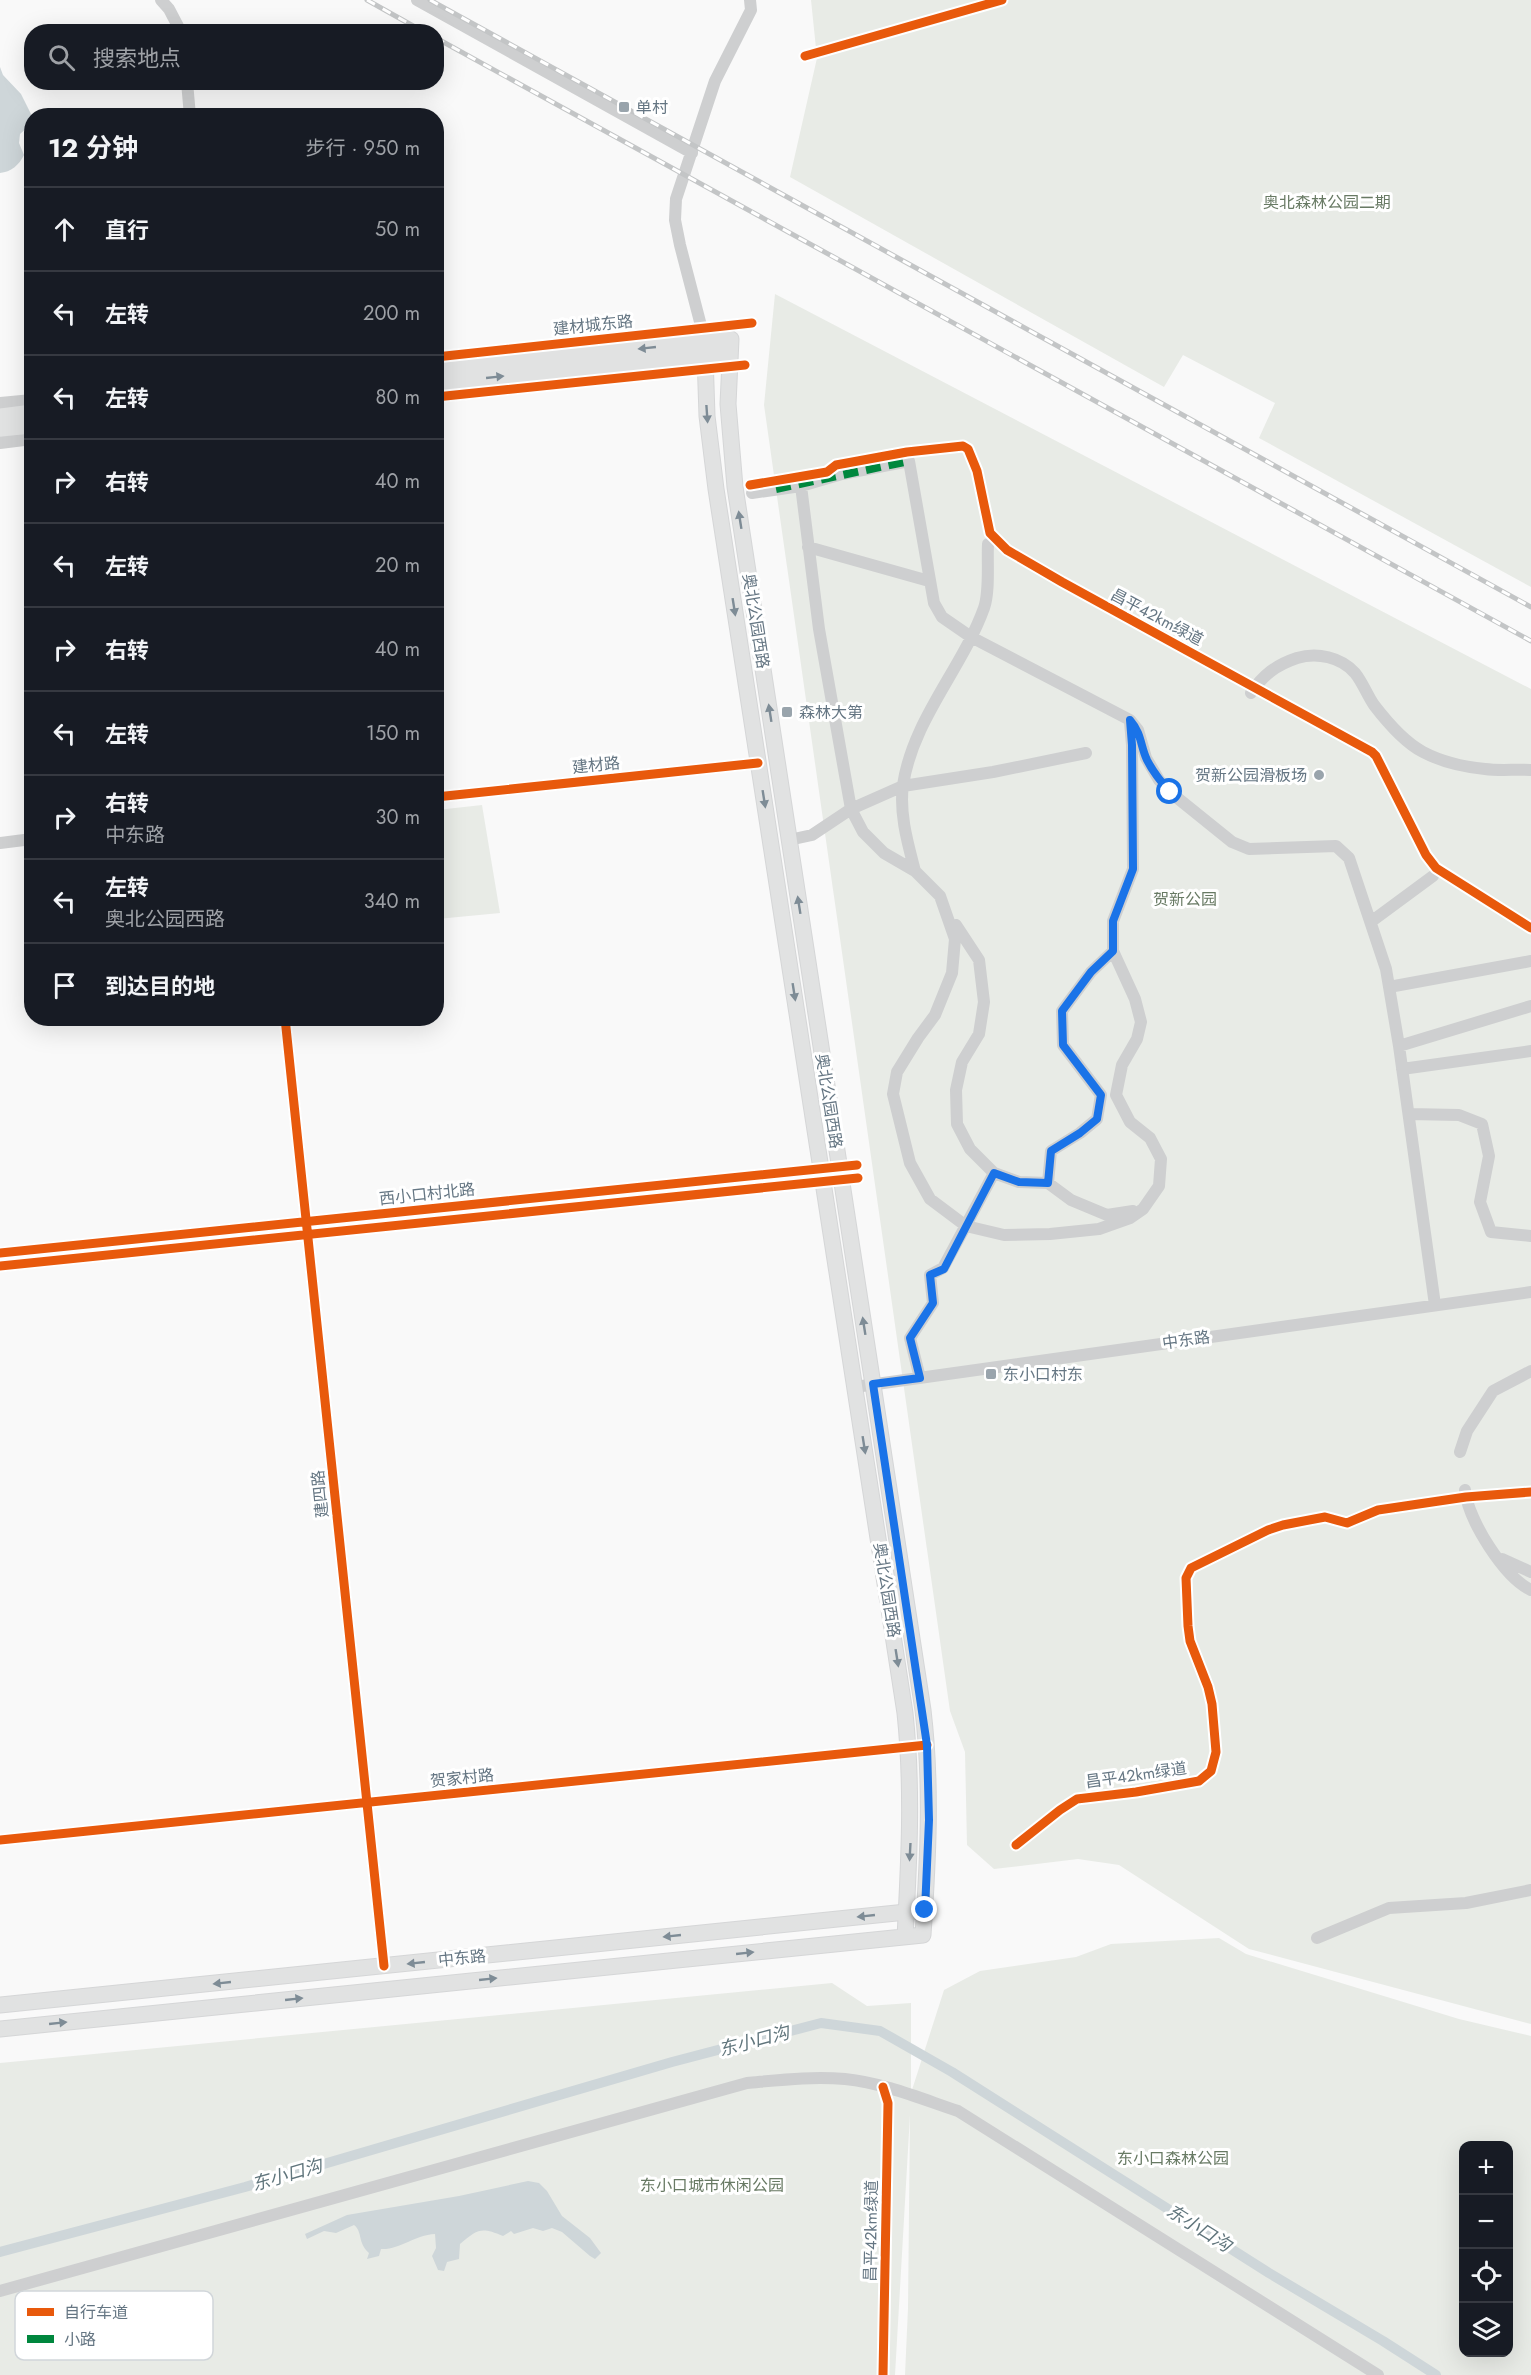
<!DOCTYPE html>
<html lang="zh">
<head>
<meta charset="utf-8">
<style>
	body { margin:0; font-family:Jost,"Noto Sans SC",sans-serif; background:#20242c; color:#f1f3f6 }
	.controls { position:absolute; right:18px; bottom:18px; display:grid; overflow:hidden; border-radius:12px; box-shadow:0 6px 24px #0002 }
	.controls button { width:54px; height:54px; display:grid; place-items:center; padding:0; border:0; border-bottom:2px solid #363941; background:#171b24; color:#f1f3f6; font:30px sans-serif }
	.stop { position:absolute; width:18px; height:18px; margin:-14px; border:4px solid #1a73e8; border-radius:50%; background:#fff }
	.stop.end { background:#1a73e8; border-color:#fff; box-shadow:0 2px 6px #0008 }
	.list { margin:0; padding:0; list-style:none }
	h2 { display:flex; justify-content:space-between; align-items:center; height:78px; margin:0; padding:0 24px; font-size:26px }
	h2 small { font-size:20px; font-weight:400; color:#9ea1a6 }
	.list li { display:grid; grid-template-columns:39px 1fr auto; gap:18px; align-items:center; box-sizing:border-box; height:84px; padding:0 24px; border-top:2px solid #363941 }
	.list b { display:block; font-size:22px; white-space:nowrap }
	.list p { margin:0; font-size:20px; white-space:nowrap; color:#9ea1a6 }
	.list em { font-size:20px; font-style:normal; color:#9ea1a6 }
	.icon { flex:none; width:33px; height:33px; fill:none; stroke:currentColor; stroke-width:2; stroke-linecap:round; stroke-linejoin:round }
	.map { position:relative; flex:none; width:1531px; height:2375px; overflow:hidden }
	.search { position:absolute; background:#171b24; box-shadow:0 6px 24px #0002; left:24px; top:24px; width:420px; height:66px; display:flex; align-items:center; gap:15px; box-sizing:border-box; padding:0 21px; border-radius:24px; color:#9ea1a6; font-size:22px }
	.panel { position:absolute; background:#171b24; box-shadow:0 6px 24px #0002; left:24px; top:108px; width:420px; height:918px; border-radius:24px }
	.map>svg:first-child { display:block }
</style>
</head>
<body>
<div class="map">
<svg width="1531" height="2375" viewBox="0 0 1531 2375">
	<rect width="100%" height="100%" fill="#f9f9f9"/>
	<path fill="#e8ebe6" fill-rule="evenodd" d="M811,0H1531V587L1259,438L1275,403L1183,355L1164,387L790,177L817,58Z
		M775,294L1531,689V2024L1249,1949L1119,1865L1078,1859L994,1869L967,1845L965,1752L950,1711L764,405Z
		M482,805L500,913L437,919V810Z
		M1219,1938L1246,1954L1459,2019L1531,2036V2375H905L908,2308L910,2115L895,2375H0V2063L832,1983L867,2006L911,2003V2093L944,1990L980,1971L1076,1957L1111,1944ZM1464,2146H1508V2352H1464Z"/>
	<path fill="#ced6d9" d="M0,67L3,75L21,94L31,114L28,127L20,134L19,143L24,155C19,165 11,172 0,173Z
		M528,2181L539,2183L547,2191L562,2216L590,2238L601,2253L595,2259L590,2256L562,2232L552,2228L543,2231L533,2228L514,2234L511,2231L503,2236C481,2227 478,2229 460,2244L459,2259L447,2262L444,2271L438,2270L432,2256L436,2248L435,2234C414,2235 400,2250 381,2249L379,2256L367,2259L369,2253C357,2242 363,2232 354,2225L336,2233L324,2231L307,2239L305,2234L347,2215L459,2196Z"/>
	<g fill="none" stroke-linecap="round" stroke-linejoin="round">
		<path stroke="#ced6d9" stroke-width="10" d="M0,2252L245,2187L672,2062L821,2023L880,2031L952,2072L1269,2273L1383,2341L1436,2375"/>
		<g stroke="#d5d6d7" stroke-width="17">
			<path id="major" d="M705,355L707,416L716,489L905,1713C913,1789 909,1862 905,1937
				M436,383L730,353
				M0,416L32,412
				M0,429L32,426
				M0,2005L916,1911
				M0,2029L923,1935C928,1860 932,1786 923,1710L735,487L728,404L731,339L436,370"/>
		</g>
		<path stroke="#cecfd0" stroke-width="12" d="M161,0L169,9L181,32
			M417,0L692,153
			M187,82L190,116
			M705,341L680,245L675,220L676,199L715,81L751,10L750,0
			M436,357L732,326
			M436,397L729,366
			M0,403L32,400
			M0,443L32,439
			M801,486L819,629L851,809L863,832L884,853L915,871L940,896L955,939L952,973L935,1015L918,1038L897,1072L893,1094L910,1163L930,1199L966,1226L1004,1235L1050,1234L1099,1229L1130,1218L1143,1209L1159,1186L1161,1159L1150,1138L1130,1122L1116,1095L1122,1065L1137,1039L1141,1022L1135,999L1113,951
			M752,493L801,486L842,474L909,461L934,603L942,617L971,637L1130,720L1138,730L1146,758L1159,780L1170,792L1232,842L1249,849L1336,846L1349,858L1386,969L1399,1046L1435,1305
			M808,547L929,581
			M1251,693C1263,675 1276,665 1297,658C1317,652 1341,657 1355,673C1363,683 1367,695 1374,705C1387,722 1404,742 1423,752C1442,762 1465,767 1485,769C1500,771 1516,769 1531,770
			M1130,722L1132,745L1133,869L1113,921V951L1091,972L1062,1011L1063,1045L1101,1095L1097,1119L1080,1133L1051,1151L1048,1183L1071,1200L1107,1215L1133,1211
			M436,797L758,763
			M789,840L812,835L851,809L903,786L993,772L1086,753
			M0,843L32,839
			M915,871C908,844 899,814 903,785C913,719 962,669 984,608C990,591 987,562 988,544
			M1372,921L1433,876
			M956,925L979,960L984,1002L979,1034L962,1062L956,1090L957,1124L970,1149L994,1173L1019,1182L1048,1183
			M1389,987L1531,961
			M285,1018L384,1966
			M1399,1046L1531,1006
			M1402,1069L1531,1051
			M1409,1114L1459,1115L1482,1124L1489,1156L1480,1202L1491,1232L1531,1236
			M0,1253L840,1167
			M0,1266L842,1179
			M920,1378L910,1338L933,1303L930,1275L943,1268L994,1173
			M855,1387L1531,1292
			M1460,1452L1467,1431L1493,1391L1531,1371
			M1465,1490C1468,1520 1504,1577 1531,1590
			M1502,1559L1531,1572
			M0,1840L927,1745
			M1317,1938L1389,1908L1466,1903L1531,1890
			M0,2291L747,2083C780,2080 812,2076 845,2079C884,2083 922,2099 958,2111L1378,2375"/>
		<use href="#major" stroke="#e1e2e2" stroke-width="15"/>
		<g stroke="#c3c5c6" stroke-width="5">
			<path id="rail" d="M367,0L424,32
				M430,0L1531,607
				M436,38L1531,641"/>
		</g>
		<use href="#rail" stroke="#fff" stroke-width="3" stroke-dasharray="9" stroke-linecap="butt"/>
		<path stroke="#00873e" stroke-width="8" stroke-dasharray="15 8" stroke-linecap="butt" d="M776,489L909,461"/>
		<g stroke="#fff" stroke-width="13">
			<path id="cycleway" d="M805,56L1002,0
				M436,357L752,323
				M436,397L745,365
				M750,485L827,472L836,465L907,452L963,446L968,449L977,471L990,533L1007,550L1062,582L1372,752L1376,756L1426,855L1436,868L1531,928
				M436,797L758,763
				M285,1018L384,1966
				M0,1253L857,1165
				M0,1266L858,1178
				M0,1840L927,1745
				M1016,1845L1060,1810L1077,1799L1136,1792L1199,1781L1211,1771L1216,1752L1212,1704L1208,1687L1190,1641L1188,1626L1186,1578L1191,1568L1268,1530L1283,1525L1325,1517L1347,1523L1378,1510L1466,1497L1531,1492
				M883,2375L888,2103L883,2087"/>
		</g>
		<use href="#cycleway" stroke="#e8590c" stroke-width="9"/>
	</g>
	<defs><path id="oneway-solid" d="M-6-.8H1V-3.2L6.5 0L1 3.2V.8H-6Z" transform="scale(1.5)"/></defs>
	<g fill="#7e8c96">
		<use href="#oneway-solid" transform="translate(647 348) rotate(174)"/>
		<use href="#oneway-solid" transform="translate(495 377) rotate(-6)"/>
		<use href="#oneway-solid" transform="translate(707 414) rotate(86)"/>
		<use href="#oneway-solid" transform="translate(740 520) rotate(-99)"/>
		<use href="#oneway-solid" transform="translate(734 607) rotate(81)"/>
		<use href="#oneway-solid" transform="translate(770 713) rotate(-99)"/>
		<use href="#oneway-solid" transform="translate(764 799) rotate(81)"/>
		<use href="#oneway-solid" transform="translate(799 905) rotate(-99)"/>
		<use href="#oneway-solid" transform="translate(794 992) rotate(81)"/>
		<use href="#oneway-solid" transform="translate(864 1326) rotate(-99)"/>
		<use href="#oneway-solid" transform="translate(864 1445) rotate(81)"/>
		<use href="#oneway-solid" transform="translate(897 1658) rotate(81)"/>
		<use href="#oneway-solid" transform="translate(910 1852) rotate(93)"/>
		<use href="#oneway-solid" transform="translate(866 1916) rotate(174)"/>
		<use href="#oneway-solid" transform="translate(672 1936) rotate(174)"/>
		<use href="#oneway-solid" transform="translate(745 1953) rotate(-6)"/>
		<use href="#oneway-solid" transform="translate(416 1963) rotate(174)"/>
		<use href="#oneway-solid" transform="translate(488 1979) rotate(-6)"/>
		<use href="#oneway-solid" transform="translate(222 1983) rotate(174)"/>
		<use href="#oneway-solid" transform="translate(294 1999) rotate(-6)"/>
		<use href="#oneway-solid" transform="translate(58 2023) rotate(-6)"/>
	</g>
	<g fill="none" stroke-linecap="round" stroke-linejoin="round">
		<path stroke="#1a73e8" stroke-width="8" d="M925,1910L929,1820L927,1745L873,1384L920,1378L910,1338L933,1303L930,1275L944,1269L994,1173L1019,1182L1048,1183L1051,1151L1080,1133L1097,1119L1101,1095L1063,1045L1062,1011L1091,972L1113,951V921L1133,869L1132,745L1130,720C1142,734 1140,745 1147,760C1153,772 1161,782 1170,792"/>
	</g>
	<g fill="#99a4ac" stroke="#fff" stroke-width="2">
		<rect x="618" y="101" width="12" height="12" rx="3"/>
		<rect x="781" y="706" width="12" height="12" rx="3"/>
		<circle cx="1319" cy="775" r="6"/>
		<rect x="985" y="1368" width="12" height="12" rx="3"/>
	</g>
	<g text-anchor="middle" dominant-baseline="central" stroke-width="6" stroke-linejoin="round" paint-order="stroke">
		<g font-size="16" fill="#657683" stroke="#fff" text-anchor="start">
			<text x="636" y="107">单村</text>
			<text x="799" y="712">森林大第</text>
			<text x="1307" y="775" text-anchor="end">贺新公园滑板场</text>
			<text x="1003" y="1374">东小口村东</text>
		</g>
		<g font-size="16" fill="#687a64" stroke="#fff">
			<text x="1327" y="202">奥北森林公园二期</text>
			<text x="1185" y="899">贺新公园</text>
			<text x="1173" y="2158">东小口森林公园</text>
			<text x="712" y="2185">东小口城市休闲公园</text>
		</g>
		<g font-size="16" fill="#657683" stroke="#fff">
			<text transform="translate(593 325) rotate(-6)">建材城东路</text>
			<text transform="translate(1157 617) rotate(28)">昌平42km绿道</text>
			<text transform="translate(756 621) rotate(81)">奥北公园西路</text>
			<text transform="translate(596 765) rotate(-6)">建材路</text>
			<text transform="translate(829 1101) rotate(81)">奥北公园西路</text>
			<text transform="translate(427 1194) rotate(-6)">西小口村北路</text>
			<text transform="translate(1186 1340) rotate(-8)">中东路</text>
			<text transform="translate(320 1494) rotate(-96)">建四路</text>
			<text transform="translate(887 1590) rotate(81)">奥北公园西路</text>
			<text transform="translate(1136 1775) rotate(-8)">昌平42km绿道</text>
			<text transform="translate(462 1778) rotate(-6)">贺家村路</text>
			<text transform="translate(462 1958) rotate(-6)">中东路</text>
			<text transform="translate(871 2231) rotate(-89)">昌平42km绿道</text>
		</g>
		<g font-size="18" font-style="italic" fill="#60757c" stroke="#fff">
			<text transform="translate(754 2041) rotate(-15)">东小口沟</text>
			<text transform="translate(287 2175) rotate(-16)">东小口沟</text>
			<text transform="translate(1199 2228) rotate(32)">东小口沟</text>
		</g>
	</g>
	<rect x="15" y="2291" width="198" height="69" rx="9" fill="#fff" stroke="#d1d6da" stroke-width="1.5"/>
	<rect x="27" y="2308" width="27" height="8" fill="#e8590c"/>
	<rect x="27" y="2335" width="27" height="8" fill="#00873e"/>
	<g font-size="16" fill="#657683">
		<text x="64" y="2318">自行车道</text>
		<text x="64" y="2345">小路</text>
	</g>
</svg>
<div class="controls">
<button>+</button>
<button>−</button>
<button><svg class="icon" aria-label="locate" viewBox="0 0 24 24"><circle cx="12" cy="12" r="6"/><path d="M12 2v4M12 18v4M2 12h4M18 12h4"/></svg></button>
<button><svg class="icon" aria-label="layers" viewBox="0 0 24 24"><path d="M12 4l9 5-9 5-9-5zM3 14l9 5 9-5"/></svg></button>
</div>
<div class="stop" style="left:1170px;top:792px"></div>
<div class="stop end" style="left:925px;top:1910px"></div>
<div class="search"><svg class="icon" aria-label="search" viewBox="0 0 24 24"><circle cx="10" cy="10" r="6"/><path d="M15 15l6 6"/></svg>搜索地点</div>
<section class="panel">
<h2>12 分钟<small>步行 · 950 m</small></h2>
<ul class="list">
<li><svg class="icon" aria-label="ahead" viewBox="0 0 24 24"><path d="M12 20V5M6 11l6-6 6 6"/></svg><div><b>直行</b></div><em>50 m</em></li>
<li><svg class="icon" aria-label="left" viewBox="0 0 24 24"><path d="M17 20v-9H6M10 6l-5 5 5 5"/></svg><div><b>左转</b></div><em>200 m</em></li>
<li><svg class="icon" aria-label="left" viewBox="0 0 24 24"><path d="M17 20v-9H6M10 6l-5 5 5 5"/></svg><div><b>左转</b></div><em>80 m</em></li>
<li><svg class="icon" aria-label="right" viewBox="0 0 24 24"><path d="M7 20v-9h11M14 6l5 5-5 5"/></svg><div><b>右转</b></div><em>40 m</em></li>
<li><svg class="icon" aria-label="left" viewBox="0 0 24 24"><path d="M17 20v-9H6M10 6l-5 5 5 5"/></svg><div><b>左转</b></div><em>20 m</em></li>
<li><svg class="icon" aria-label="right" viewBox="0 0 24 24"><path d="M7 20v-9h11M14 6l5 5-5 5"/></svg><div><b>右转</b></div><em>40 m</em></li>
<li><svg class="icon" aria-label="left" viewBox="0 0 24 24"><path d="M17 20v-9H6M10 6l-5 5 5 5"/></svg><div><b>左转</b></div><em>150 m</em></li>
<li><svg class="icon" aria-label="right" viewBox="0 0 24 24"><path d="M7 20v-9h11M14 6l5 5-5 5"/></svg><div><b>右转</b><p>中东路</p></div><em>30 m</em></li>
<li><svg class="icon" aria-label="left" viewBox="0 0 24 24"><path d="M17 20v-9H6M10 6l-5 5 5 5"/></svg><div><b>左转</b><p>奥北公园西路</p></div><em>340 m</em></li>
<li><svg class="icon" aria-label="arrive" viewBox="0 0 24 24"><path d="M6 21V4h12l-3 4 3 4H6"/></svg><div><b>到达目的地</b></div></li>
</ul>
</section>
</div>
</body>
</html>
